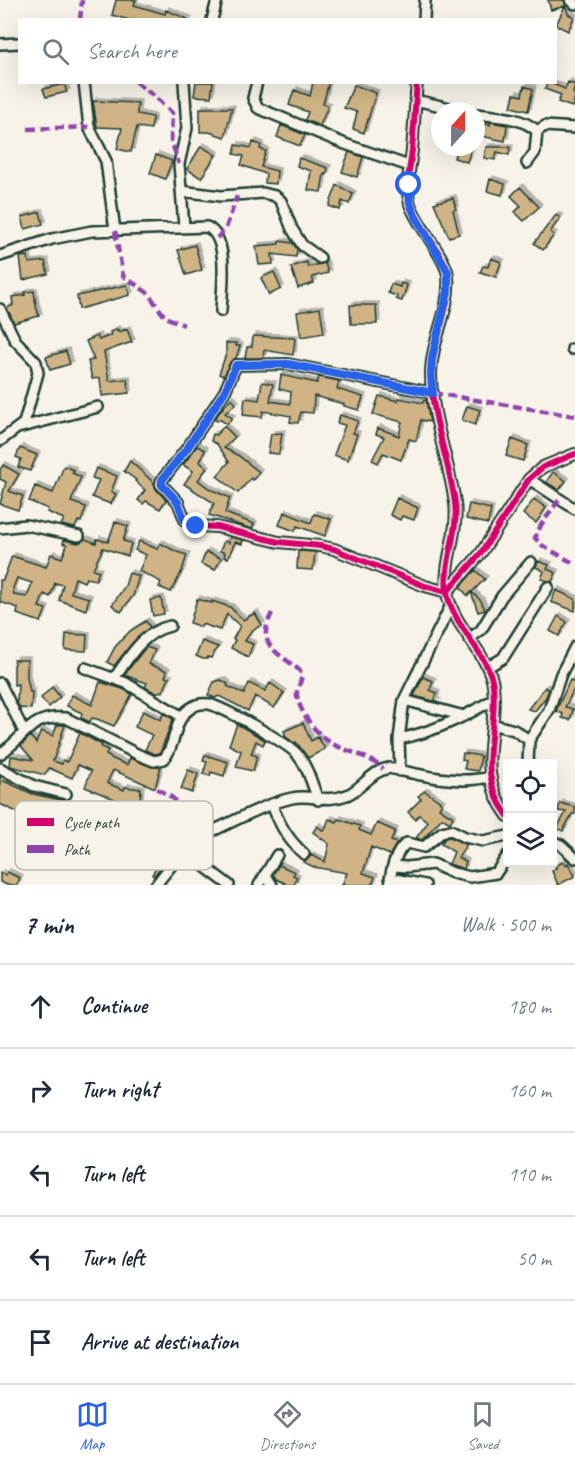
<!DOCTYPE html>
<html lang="en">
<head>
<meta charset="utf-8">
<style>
	body { margin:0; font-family:Caveat,sans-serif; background:#f2f2f3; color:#1f2937 }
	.controls { position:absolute; right:18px; bottom:18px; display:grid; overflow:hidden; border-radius:0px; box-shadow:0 6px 24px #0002 }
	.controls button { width:54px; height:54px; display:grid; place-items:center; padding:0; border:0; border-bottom:2px solid #e0e1e3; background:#fff; color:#1f2937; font:30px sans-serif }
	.compass { position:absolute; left:431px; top:102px; width:54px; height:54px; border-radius:50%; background:#fff; box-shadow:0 6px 24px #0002; rotate:21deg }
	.stop { position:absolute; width:18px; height:18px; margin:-14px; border:4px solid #2563eb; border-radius:50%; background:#fff }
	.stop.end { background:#2563eb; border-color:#fff; box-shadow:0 2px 6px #0008 }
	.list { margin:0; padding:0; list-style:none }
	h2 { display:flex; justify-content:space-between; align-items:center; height:78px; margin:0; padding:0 24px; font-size:26px }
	h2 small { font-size:20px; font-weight:400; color:#747a83 }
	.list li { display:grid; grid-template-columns:39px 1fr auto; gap:18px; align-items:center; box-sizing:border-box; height:84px; padding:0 24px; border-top:2px solid #e0e1e3 }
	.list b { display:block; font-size:22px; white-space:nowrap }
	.list em { font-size:20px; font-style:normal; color:#747a83 }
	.icon { flex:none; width:33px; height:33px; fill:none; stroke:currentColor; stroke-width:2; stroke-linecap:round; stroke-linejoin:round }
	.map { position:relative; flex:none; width:575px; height:885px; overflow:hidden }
	.search { position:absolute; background:#fff; box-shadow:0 6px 24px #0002; left:18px; right:18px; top:18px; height:66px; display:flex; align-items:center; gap:15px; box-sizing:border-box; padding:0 21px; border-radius:0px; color:#747a83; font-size:22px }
	.sheet { height:498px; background:#fff }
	nav { display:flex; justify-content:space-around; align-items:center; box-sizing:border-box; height:84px; border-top:2px solid #e0e1e3; background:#fff; font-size:16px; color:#747a83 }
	nav a { display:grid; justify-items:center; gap:3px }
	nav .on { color:#2563eb }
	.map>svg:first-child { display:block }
</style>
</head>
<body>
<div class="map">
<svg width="575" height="885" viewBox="0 0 575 885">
	<defs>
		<filter id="shadow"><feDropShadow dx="3" dy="-3" stdDeviation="0" flood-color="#0004"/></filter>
	</defs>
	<rect width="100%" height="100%" fill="#f7f3e8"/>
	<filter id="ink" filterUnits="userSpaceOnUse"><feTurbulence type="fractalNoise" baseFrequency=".0167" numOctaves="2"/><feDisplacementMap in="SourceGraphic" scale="12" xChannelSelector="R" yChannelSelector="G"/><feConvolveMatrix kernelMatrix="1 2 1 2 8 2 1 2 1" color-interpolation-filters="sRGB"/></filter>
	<g filter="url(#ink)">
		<path fill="#d0b485" stroke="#1f3d34" stroke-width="1.5" fill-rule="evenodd" filter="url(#shadow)" d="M116,0H136L134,5L165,14L166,10L190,20H129L112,15Z
			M548,0H564L568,14L574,17L568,31L556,25L565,6L551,10Z
			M196,82H213L211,97L194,96Z
			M313,82H329L323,104L328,106L320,126L305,120L308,112L289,105L294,90L310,96Z
			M548,82L565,89L568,82L575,85L573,93L575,94V97L572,107L558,102L561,95L545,89Z
			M64,84L67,92L46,97L43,89Z
			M354,85L376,93L364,133L353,129L357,112L344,108Z
			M524,86L533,89L528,111L511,107L514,94L522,96Z
			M93,101L138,103L137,114L153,117L151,129L137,127L131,152L117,149L122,128L97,127Z
			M200,108H232L225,137L209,132H200Z
			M476,122L490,125V122L507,125L505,141L476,135Z
			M281,125L305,135L300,146L277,137Z
			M253,142L261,145L260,149L266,151L261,167L277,171L276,184L265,183L266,174L241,165L244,156L234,154L236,145L251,148Z
			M201,146L216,155L201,178L187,169Z
			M457,147H472L467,162L454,158Z
			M486,147H510L509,155L497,152L495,160L484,158Z
			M349,152L363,157L357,177L342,172Z
			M156,155L172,161L165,179L150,173Z
			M299,158L328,168L326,175L324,174L321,192L308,190L311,171L297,166Z
			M490,179L505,184L502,195L487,191Z
			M337,185L353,194L349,204L342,201L340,210L329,206Z
			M520,187L539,207L524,221L515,212L521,206L511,196Z
			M453,198L456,209L453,210L459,234L449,237L434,203Z
			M40,212L43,224L25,229L22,217Z
			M556,215L560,218L550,232L554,235L543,250L534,243Z
			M279,241L293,243L297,249L296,257L272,254L273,264L259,265L256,246L279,244Z
			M195,245L202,270L186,275L178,250Z
			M28,256L29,263L45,261L48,274L23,280L20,257Z
			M491,258L501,262L496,277L480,272L483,266L488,267Z
			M307,262L308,267L325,263L328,273L312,277L314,283L298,288L291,267Z
			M274,272L281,289L269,295L261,278Z
			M401,283L407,285L402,301L396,299L397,296L388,293L391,284L400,287Z
			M127,285L130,295L79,309L77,296Z
			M34,291L36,306L39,316L14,323L7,308L13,305L12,297L25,295V292Z
			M350,305H376L377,324H351Z
			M320,308L324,333L301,337L297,312Z
			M117,329L119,332L127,329L132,342L104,352L109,381L127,379L129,393L102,396L100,378L92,379L88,361L94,360L86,341L97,336L99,340L111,335L110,332Z
			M253,336L295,338L293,355L264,350L263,358H245L247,347H252Z
			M226,343H236V346H240L236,358L230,362L224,376L219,374L226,354Z
			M66,351L70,364L50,370L46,357Z
			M281,375L317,383L319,377L339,381L337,389L363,397L359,410L344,406V404L314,396L313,413L301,412L298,423L290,422L291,416L263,411L262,417L243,415L245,398L259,400L262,382L273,384L270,401L290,404L291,392L279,389Z
			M379,396L398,401L399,398L423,403L424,400H426L430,422L421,420L416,441L409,439L401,460L383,453L378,463L372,460L384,437L376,434L378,428L399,436L402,422L373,414Z
			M231,398L236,404L225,413L232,418L227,424L219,419L217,421L214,419Z
			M467,406L480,410L475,425L462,420Z
			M340,415L358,421L353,433L357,434L348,460L334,455L345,425L337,423Z
			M224,426L235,437L224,448L239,456L259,472L253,480L251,478L238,493L217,476L229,462L217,444L211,441L213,434L216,435Z
			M282,433L279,454L268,453L271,434Z
			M512,439L528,445L523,461L506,456Z
			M197,446L205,450L200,462L207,468L198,480L210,489L230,498L225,513L254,524L252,529L209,515L214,503L184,484L193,471L183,465Z
			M20,448L37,455L30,471L18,467L21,459L16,457Z
			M130,461L154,483L156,489L166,500L160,509L146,501L143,504L138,500L145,490L135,481L136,480L124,471Z
			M3,465L19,474L9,491L23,496L18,510L0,504L6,482L0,479V470Z
			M64,466L74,470L72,473L81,477L71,502L86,507L81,522L78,521L75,528L61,525L64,519L47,512L48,509L29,501L35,486L53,493Z
			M96,468L117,476L111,492L116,494L111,504L92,497L99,480L92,478Z
			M553,472L566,481L559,490L546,482Z
			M397,498L418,508L414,520L402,516L400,520L390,515Z
			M534,499L546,508L536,523L523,514Z
			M469,504L491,509L488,524L466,519Z
			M284,512L311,523L314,514L331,519L325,536L297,526L295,531L279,525Z
			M115,522L128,526L123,541L131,543L128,556L103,548L93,569L99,571L96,580L86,578L84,582L75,578L71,593L89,598L86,610L59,600L63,585L55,583L50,597L44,594L39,607L46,609L41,622L17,614L18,608L0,602V580H3L12,556L46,567L51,554L62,558L67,545L63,543L64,540L78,543L85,539L96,543L97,539L108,542ZM17,578L32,583L27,597L14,595L13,588Z
			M230,537L243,540L242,544L235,542L228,558L224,557L225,553L220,551L224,541L229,543Z
			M139,541L157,549L160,543L177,552L187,555L182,571L171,592L159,587L161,582L139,571L146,555L135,550Z
			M298,551L315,552L313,570L297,569Z
			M206,552L221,558L215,570L201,564Z
			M538,561L549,565L547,569L556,573L552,582L541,579L544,571L536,567Z
			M475,570L485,579L472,592L481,601L485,610L478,612L471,592L468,596L460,587Z
			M129,573L139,576L133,596L121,612L112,605L125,586Z
			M556,590L575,599V611L551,602Z
			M161,598L164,614L153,616L150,600Z
			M197,599L212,603V601L230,607L243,620L255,613L262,625L251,631L245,641L253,644L248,657L231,648L235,640L233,639L240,626L227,614L220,630L202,624L201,627L190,623Z
			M558,616L567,622L559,636L550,631Z
			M146,621L150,627L133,642L114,666L107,662L115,647L130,631Z
			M66,634L87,635L86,651L65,650Z
			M202,641L218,647L211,658L208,657L207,659H203L196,656Z
			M146,647L155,650L149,664L167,671L165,677L169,678L163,692L161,691L156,693L145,687L147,683L124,675Z
			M14,660H27V678L30,692H32L31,709L20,708L17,703L18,684L14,685Z
			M423,677L433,681L430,690L437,693L435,700L437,702L414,696Z
			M221,680L228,684L227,686L244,694L249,683L265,691L270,683L284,693L274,708L255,696L248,711L219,696L215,698L208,695L214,682Z
			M570,680L575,682V687L565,707L573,709L570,720L562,718L563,714L556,711Z
			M100,682L123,689L132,694L114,726L97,719L92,718L90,722L81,718L82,713L67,706L72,695L92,705Z
			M52,687L60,697L49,707L41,698Z
			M545,687L549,690L546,697L535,711L528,709Z
			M143,711L161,720L163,713L173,719L160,753L155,754L145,750L152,735L135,727Z
			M303,723L311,741L318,737L325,749L308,758L296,742L294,743L286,737L284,731Z
			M237,724L265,740L263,745L256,741L251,754L257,756L253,771L236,767L241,751L229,745Z
			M57,725H65L53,761L62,764L63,760L67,762L80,733L75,730L102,745L101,747L108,750L106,755L113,759L127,765L130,758L152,767L161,766L155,788L113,770L107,783L124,790L125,787L141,789L140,802L117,800L85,787L91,771L78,765L72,778L49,768L45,775L10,766L11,756L33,760L21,746L30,736L36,743L41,731L53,736Z
			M463,753L481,756L478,771L464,769L466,761L462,760Z
			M205,755L228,762L224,776L211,772L210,776L203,774L207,762L203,761Z
			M188,770L198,774L192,793L181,789Z
			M0,776L5,778L4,781L33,794L66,801L64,806L52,803L50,807L48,806L38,833L47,837L40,856L22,849L33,820L0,804Z
			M425,791L442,803L439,808L453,817L450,823L442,818L422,840L416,838L428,822L419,815L415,819L408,812L421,799L418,796Z
			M560,803L575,807V814H572L563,831L557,828L566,812L558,811Z
			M329,819L337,822L338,819L360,826L359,830L371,835L377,823L395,831L391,841L397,843L390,855L371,847L363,873L375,877L372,885H342L347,873L314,867L303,862L308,859L311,855L325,862L329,844L313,832L317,826L324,831Z
			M450,837L466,845L458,858L466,862L464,869L449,864L454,852L441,844L445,838Z
			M166,846L174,852L169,859L167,858L154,876L152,875Z
			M563,862L565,866L568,863L575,876L558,885L552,871L556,868L555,866Z
			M279,865L295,872L293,875L297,877L294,885H284L285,883L276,879L273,874Z
			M7,872L20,878L17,885H7L0,882V873L6,875Z"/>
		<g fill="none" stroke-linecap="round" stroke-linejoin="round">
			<g stroke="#1f3d34" stroke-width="14">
				<path id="minor" d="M571,0L575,4
					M212,20L217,0
					M424,20L425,0
					M0,44L20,43
					M84,82L89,127L106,161L115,231
					M257,82L253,98L258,108L345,144L409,166
					M417,82C415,105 414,128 412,150C410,168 405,187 410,204C417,225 447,259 448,276C451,310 431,340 431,374C431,417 449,460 455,503C459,533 443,562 447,592C451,624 489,654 493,685C499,733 473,770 508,816
					M415,100L463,111
					M476,114C497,117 521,116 537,131L535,152L527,163
					M537,131L545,126L575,128
					M181,191L221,196L263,193L275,196L281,201L292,229L302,245L320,258
					M184,227L179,164L187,128L184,82
					M0,256L52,239L92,231L207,227C230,238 222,290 221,311
					M0,309L15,340L36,362L38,373L24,423L0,441
					M572,349H575
					M433,393L288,364L236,365L225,391L188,447L162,480L161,484L178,502L185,520L196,526L217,527L279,542L320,546L334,549L425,586L447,592L481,553L529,479L543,467L575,454
					M18,428L98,407
					M529,479L575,509
					M0,528L26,525L79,536
					M469,639L481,630L502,596L531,562
					M488,667L503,658L548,587
					M85,668L126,683L181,716
					M115,677C130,656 143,632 170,626
					M0,683L24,732
					M404,700L464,716
					M492,724L514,730L529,740L528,764
					M399,739C433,732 465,717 494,699
					M529,740L549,710L561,674L575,647
					M0,754C27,736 29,715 66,718L139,755L154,761L164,759C178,742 172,720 191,708C196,704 202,703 209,704C224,708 286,742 297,754C308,767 312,784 318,800
					M0,768L34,786L66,794
					M400,771L399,739L404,700L451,605
					M272,805C280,825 288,840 304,854
					M552,841L561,845L575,858
					M184,851L229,885
					M394,866L407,867L433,864L453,873L470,877L496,873L508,855
					M265,874L272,885
					M390,878L425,885
					M156,885C170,866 186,847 206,834C233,822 264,804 292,798C310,794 325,803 347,795C363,788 371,771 389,768C421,775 457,785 490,777
					M259,885L277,855
					M391,885C389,873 396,850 407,843L424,847L442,832L446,831L451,830L465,837L483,841L508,836"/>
			</g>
			<use href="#minor" stroke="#f7f3e8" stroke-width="9"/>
			<path stroke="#8e44ad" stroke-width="4.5" stroke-dasharray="9 4.5" stroke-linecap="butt" d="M80,20L82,0
				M136,82L153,95L172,113L171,140L179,164
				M28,129L89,127
				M115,231L123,276L148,293L165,317L184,325
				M217,238L226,228L237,196
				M433,393L575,416
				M559,500L541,525L535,538L543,546L575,564
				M272,613C255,646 277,651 299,670L302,674C302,682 296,688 297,696C301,715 317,735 333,744C350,753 368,755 383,769
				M157,789C178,798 195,817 196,840"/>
			<g stroke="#f7f3e8" stroke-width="10">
				<path id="cycleway" d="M417,82C415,105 414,128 412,150C410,168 405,187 410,204C417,225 447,259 448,276C451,310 431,340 431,374C431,417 449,460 455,503C459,533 443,562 447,592C451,624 489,654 493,685C499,733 473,770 508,816
					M433,393L288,364L236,365L225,391L188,447L162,480L161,484L178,502L185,520L196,526L217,527L279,542L320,546L334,549L425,586L447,592L481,553L529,479L543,467L575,454"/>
			</g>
			<use href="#cycleway" stroke="#d6006c" stroke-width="6"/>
		</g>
	</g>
	<g fill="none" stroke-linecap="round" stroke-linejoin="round" filter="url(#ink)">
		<path stroke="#2563eb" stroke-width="8" d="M196,526L184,520L178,502L162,485V480L188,447L225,391L236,365L288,364L433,393L431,375L432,358L448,291V272L415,216L410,202L409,185"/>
	</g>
	<rect x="15" y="801" width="198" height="69" rx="9" fill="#f7f3e8" stroke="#b6bcb2" stroke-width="1.5"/>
	<rect x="27" y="818" width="27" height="8" fill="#d6006c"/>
	<rect x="27" y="845" width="27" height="8" fill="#8e44ad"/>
	<g font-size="16" fill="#1f3d34">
		<text x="64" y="828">Cycle path</text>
		<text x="64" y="855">Path</text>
	</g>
</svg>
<div class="controls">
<button><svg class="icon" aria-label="locate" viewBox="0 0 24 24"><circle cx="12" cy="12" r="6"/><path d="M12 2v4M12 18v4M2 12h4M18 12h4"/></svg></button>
<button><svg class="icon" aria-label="layers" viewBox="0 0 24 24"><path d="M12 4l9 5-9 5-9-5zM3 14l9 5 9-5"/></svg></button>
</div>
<svg class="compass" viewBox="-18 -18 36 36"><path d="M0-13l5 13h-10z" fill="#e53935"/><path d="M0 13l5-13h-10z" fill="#747a83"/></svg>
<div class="stop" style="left:409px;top:185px"></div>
<div class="stop end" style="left:196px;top:526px"></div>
<div class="search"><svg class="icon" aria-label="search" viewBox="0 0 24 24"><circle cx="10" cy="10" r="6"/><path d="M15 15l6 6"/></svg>Search here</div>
</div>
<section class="sheet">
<h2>7 min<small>Walk · 500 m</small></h2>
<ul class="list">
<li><svg class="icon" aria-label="ahead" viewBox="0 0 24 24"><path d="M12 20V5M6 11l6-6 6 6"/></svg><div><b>Continue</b></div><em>180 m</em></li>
<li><svg class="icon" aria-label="right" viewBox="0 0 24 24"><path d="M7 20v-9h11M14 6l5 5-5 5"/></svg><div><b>Turn right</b></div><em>160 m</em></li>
<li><svg class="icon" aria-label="left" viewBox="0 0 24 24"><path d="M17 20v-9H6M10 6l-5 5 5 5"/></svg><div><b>Turn left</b></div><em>110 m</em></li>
<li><svg class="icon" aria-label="left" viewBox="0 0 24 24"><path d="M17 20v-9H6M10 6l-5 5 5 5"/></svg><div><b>Turn left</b></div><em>50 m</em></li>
<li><svg class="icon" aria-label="arrive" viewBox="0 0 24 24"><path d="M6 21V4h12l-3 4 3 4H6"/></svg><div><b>Arrive at destination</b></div></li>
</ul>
</section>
<nav>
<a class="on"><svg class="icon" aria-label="map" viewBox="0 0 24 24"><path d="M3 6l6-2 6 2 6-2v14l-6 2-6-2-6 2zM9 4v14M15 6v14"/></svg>Map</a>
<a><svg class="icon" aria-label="directions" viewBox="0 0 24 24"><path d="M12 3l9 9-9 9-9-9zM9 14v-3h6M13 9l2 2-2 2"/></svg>Directions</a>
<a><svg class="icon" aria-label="saved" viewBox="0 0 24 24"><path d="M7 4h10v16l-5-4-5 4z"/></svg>Saved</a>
</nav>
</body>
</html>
